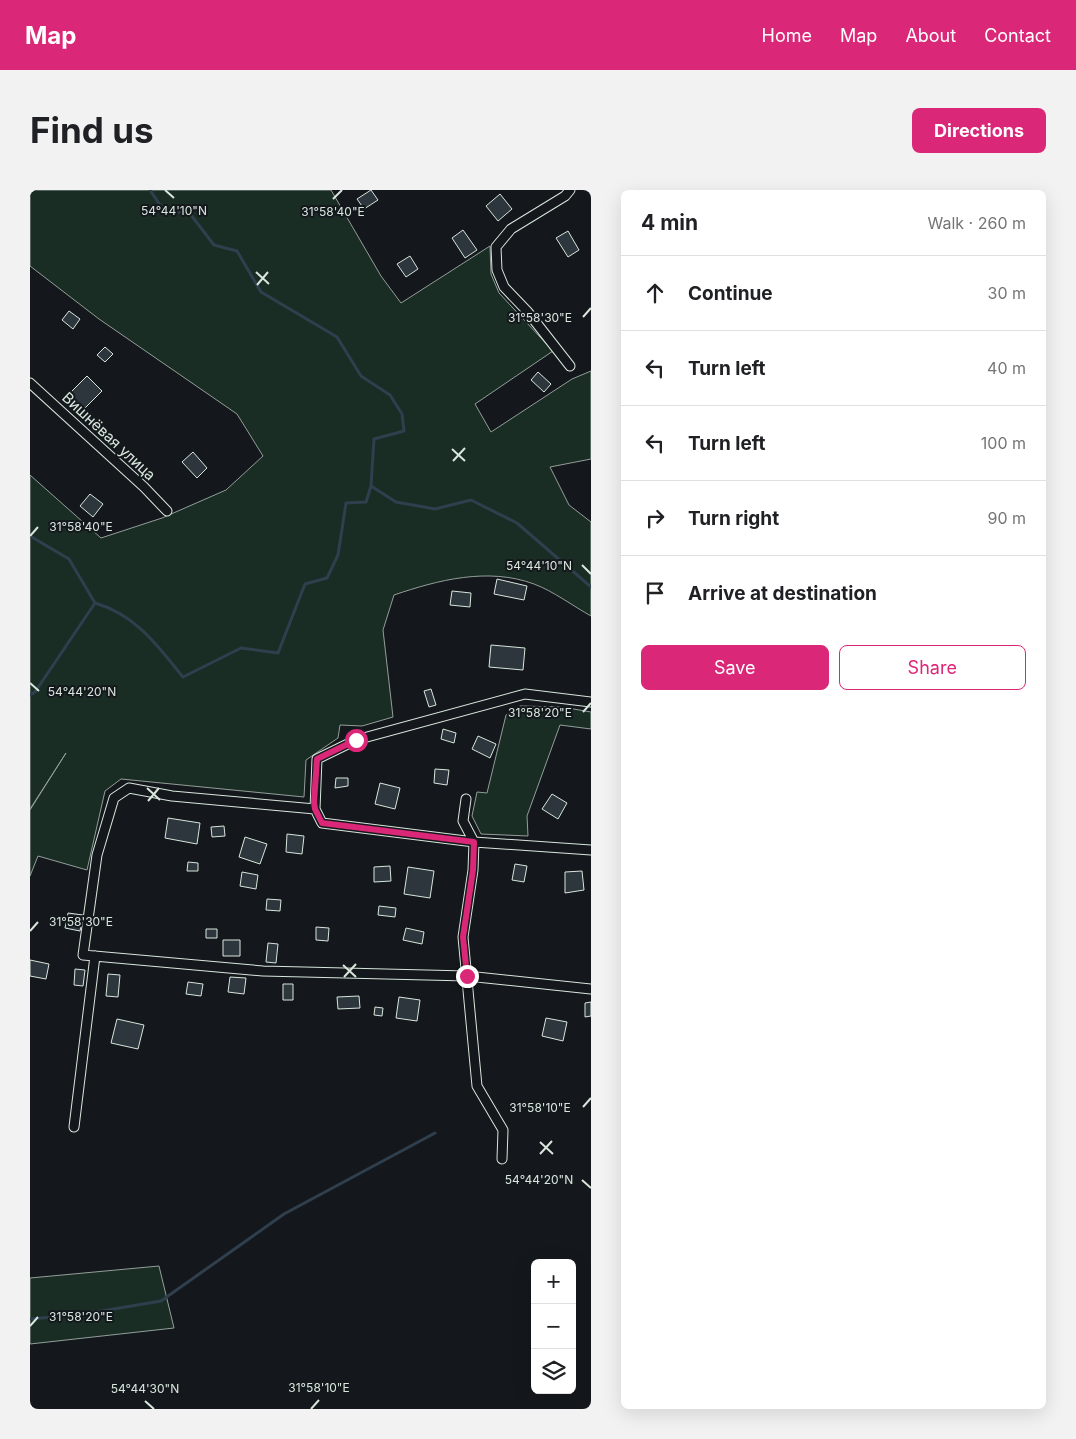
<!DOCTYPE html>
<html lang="en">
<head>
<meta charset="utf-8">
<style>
	body { margin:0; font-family:Inter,sans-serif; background:#f2f2f2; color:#202124 }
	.controls { position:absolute; right:15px; bottom:15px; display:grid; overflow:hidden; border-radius:8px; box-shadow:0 5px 20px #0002 }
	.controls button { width:45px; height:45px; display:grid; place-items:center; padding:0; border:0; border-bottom:1px solid #e0e0e0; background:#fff; color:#202124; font:25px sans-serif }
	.stop { position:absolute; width:15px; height:15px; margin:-11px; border:4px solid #db2777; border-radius:50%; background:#fff }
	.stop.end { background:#db2777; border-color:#fff; box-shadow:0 1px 5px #0008 }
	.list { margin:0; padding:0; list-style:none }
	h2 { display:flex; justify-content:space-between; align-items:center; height:65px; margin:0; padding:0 20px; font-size:21px }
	h2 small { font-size:16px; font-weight:400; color:#757577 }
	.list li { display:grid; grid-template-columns:32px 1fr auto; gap:15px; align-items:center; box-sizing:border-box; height:75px; padding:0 20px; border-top:1px solid #e0e0e0 }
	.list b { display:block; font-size:19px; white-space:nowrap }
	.list em { font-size:16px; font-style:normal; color:#757577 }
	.actions { display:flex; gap:10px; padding:15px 20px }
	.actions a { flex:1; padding:11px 0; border:1px solid #db2777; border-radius:8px; text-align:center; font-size:18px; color:#db2777 }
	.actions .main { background:#db2777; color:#fff }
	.icon { flex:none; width:28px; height:28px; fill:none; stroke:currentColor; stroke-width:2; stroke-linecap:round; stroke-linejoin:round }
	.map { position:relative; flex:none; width:561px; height:1219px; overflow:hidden; border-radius:8px }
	header { display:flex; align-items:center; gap:30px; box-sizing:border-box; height:70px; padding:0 25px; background:#db2777; color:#fff }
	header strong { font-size:24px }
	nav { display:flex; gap:28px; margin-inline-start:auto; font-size:18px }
	.intro { display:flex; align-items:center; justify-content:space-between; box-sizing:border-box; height:120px; padding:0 30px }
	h1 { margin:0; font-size:35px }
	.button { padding:12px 22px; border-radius:8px; background:#db2777; color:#fff; font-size:18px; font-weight:700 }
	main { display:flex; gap:30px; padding:0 30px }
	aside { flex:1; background:#fff; border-radius:8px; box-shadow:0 5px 20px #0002 }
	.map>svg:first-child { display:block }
</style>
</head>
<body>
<header>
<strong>Map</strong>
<nav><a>Home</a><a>Map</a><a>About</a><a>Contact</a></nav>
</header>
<div class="intro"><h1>Find us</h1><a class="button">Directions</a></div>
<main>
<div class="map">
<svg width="561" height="1219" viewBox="0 0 561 1219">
	<rect width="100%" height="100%" fill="#14181c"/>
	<path fill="#1a2d24" stroke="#939e99" d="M0,0H301L351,86L371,113L460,56L461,84L469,103L523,161L445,214L461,242L542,189L561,181V269L520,277L539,315L561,332V426C543,416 523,401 504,394C458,377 408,390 364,405L353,440L363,527L332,536L310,535L308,548L276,570L274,607L91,589L75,601L57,680L8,666L0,686V620L36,563L0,619V285L71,348L132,328L196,300L233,266L207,224L69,129L0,76Z
		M490,516L532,517L561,522V539L530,535L497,626L498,646L451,644L442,626L447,602L457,603L476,525Z
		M129,1076L144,1138L0,1154V1088Z"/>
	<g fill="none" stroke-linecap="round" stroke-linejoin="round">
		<path stroke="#2f3f4d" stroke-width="3" d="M341,296L366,312L405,319L441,310L487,333L561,397
			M0,346L39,369L65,413
			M0,505L5,502L65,413C106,425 127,455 153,487L211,458L248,463L275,394L297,388L308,365L316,313L336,312L341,296L344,249L374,241L372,224L360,205L331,186L307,147L231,102L207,61L184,55L161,25L132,18L120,0
			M0,1129L48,1125L131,1111L254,1024L405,943"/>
	</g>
	<path fill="#2c363c" stroke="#d8e6dc" d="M341,0L348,10L334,19L327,9Z
		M470,4L482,19L468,31L456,16Z
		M433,40L447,60L435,68L422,48Z
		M538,41L549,60L538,67L526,48Z
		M380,66L388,79L376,87L367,74Z
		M39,121L50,129L43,139L32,130Z
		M75,157L83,164L75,172L67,165Z
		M508,182L521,194L514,202L501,190Z
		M57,186L72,201L54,219L39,204Z
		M163,262L177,278L167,288L152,272Z
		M60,304L73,314L63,327L50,316Z
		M467,389L497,396L494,410L464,404Z
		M422,401L441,403L440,417L420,415Z
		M461,455L495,458L493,480L459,477Z
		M401,499L406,515L399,517L394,501Z
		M413,539L426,543L424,553L411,549Z
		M448,546L466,554L460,568L442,559Z
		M405,579L419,580L417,595L404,593Z
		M306,588H318V596L305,598Z
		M350,593L370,598L365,619L345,614Z
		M522,604L537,613L528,629L512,619Z
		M138,628L170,633L167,654L135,648Z
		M194,636L195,646L182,647L181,637Z
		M257,644L274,646L272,664L256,662Z
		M215,647L237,654L230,674L209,667Z
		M158,672L168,673V681H157Z
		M485,674L497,676L494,692L482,690Z
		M360,676L361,691L344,692V677Z
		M378,677L404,681L400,708L374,704Z
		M552,681L554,700L535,703V682Z
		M212,682L228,685L226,699L210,696Z
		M237,709L251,710L250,721L236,720Z
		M349,716L366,718L365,727L348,725Z
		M38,723L53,725L50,741L35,738Z
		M286,737L299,738L298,751L286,750Z
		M376,738L394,742L392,754L373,750Z
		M176,739H187V748H176Z
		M193,750H210V766H193Z
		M238,753L248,754L246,773L236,772Z
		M0,770L19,774L16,789L0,786Z
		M45,779L55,780L53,796L44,795Z
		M78,784L90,785L88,807L76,806Z
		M200,787L216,788L214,804L198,802Z
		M158,792L173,794L171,806L156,804Z
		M253,794H263V810H253Z
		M329,806L330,818L308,819L307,807Z
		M369,807L390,810L387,831L366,828Z
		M561,812V826L555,827V813Z
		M345,817L353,818L352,826L344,825Z
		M516,828L537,832L533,851L512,846Z
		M87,829L114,835L108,859L81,853Z"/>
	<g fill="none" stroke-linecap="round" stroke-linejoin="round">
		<g stroke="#d8e6dc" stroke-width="11">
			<path id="street" d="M540,176L497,121L474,97L467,80L466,57L481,39L535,6L540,0
				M0,193L114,297L137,321
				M436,609L433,631L444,652L443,680L433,747L447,896L473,940L472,969
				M285,619L287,569L326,550L495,504L561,512
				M561,660L444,652L292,633L285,619L142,606L99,598L84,608L67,665L53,765L233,781L437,786L561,799
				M44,937L65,766"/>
		</g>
		<use href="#street" stroke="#14181c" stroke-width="9"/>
	</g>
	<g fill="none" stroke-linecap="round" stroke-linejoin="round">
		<path stroke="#db2777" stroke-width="6" d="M326,550L287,569L284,612L285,619L292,633L444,652L443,680L433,747L437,786"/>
	</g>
	<path fill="none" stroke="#d8e6dc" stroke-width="2" d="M135,0L144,8M303,9L312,0M226,82L239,94M227,95L238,82M553,127L561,118M422,259L435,271M423,271L435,258M0,346L8,337M552,375L561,384M0,493L9,501M553,522L561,513M117,598L130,610M118,611L129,598M0,741L8,732M313,775L326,787M314,787L326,774M553,917L561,908M510,952L523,964M510,964L522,951M552,990L561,998M0,1136L8,1127M115,1211L124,1219M281,1219L289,1210"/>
	<g text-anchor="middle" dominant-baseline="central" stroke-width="4" stroke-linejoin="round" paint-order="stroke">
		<g font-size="15" fill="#d8e6dc" stroke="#14181c">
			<text transform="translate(79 246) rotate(43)">Вишнёвая улица</text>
		</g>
	</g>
	<g font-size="12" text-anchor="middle" fill="#d8e6dc" stroke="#14181c" stroke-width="4" stroke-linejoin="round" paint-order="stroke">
		<text x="144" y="25">54°44'10"N</text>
		<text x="303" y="26">31°58'40"E</text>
		<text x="510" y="132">31°58'30"E</text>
		<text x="51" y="341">31°58'40"E</text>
		<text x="509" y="380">54°44'10"N</text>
		<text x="52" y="506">54°44'20"N</text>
		<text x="510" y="527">31°58'20"E</text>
		<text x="51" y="736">31°58'30"E</text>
		<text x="510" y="922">31°58'10"E</text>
		<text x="509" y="994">54°44'20"N</text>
		<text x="51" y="1131">31°58'20"E</text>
		<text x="289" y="1202">31°58'10"E</text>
		<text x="115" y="1203">54°44'30"N</text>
	</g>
</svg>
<div class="controls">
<button>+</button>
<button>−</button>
<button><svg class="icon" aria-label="layers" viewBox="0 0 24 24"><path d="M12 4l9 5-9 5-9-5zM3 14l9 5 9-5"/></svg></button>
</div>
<div class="stop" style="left:326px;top:550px"></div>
<div class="stop end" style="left:437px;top:786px"></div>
</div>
<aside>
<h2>4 min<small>Walk · 260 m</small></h2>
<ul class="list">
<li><svg class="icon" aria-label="ahead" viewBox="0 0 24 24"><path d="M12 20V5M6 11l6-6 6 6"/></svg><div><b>Continue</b></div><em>30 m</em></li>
<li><svg class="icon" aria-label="left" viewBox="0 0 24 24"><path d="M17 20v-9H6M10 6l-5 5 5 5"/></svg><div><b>Turn left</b></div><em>40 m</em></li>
<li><svg class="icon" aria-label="left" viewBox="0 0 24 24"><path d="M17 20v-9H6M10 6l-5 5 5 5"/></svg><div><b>Turn left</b></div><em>100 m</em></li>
<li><svg class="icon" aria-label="right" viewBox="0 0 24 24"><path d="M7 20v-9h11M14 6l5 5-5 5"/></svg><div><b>Turn right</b></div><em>90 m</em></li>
<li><svg class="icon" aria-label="arrive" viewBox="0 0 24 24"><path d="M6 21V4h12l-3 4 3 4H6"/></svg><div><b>Arrive at destination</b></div></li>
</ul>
<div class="actions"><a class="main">Save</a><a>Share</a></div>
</aside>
</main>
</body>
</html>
